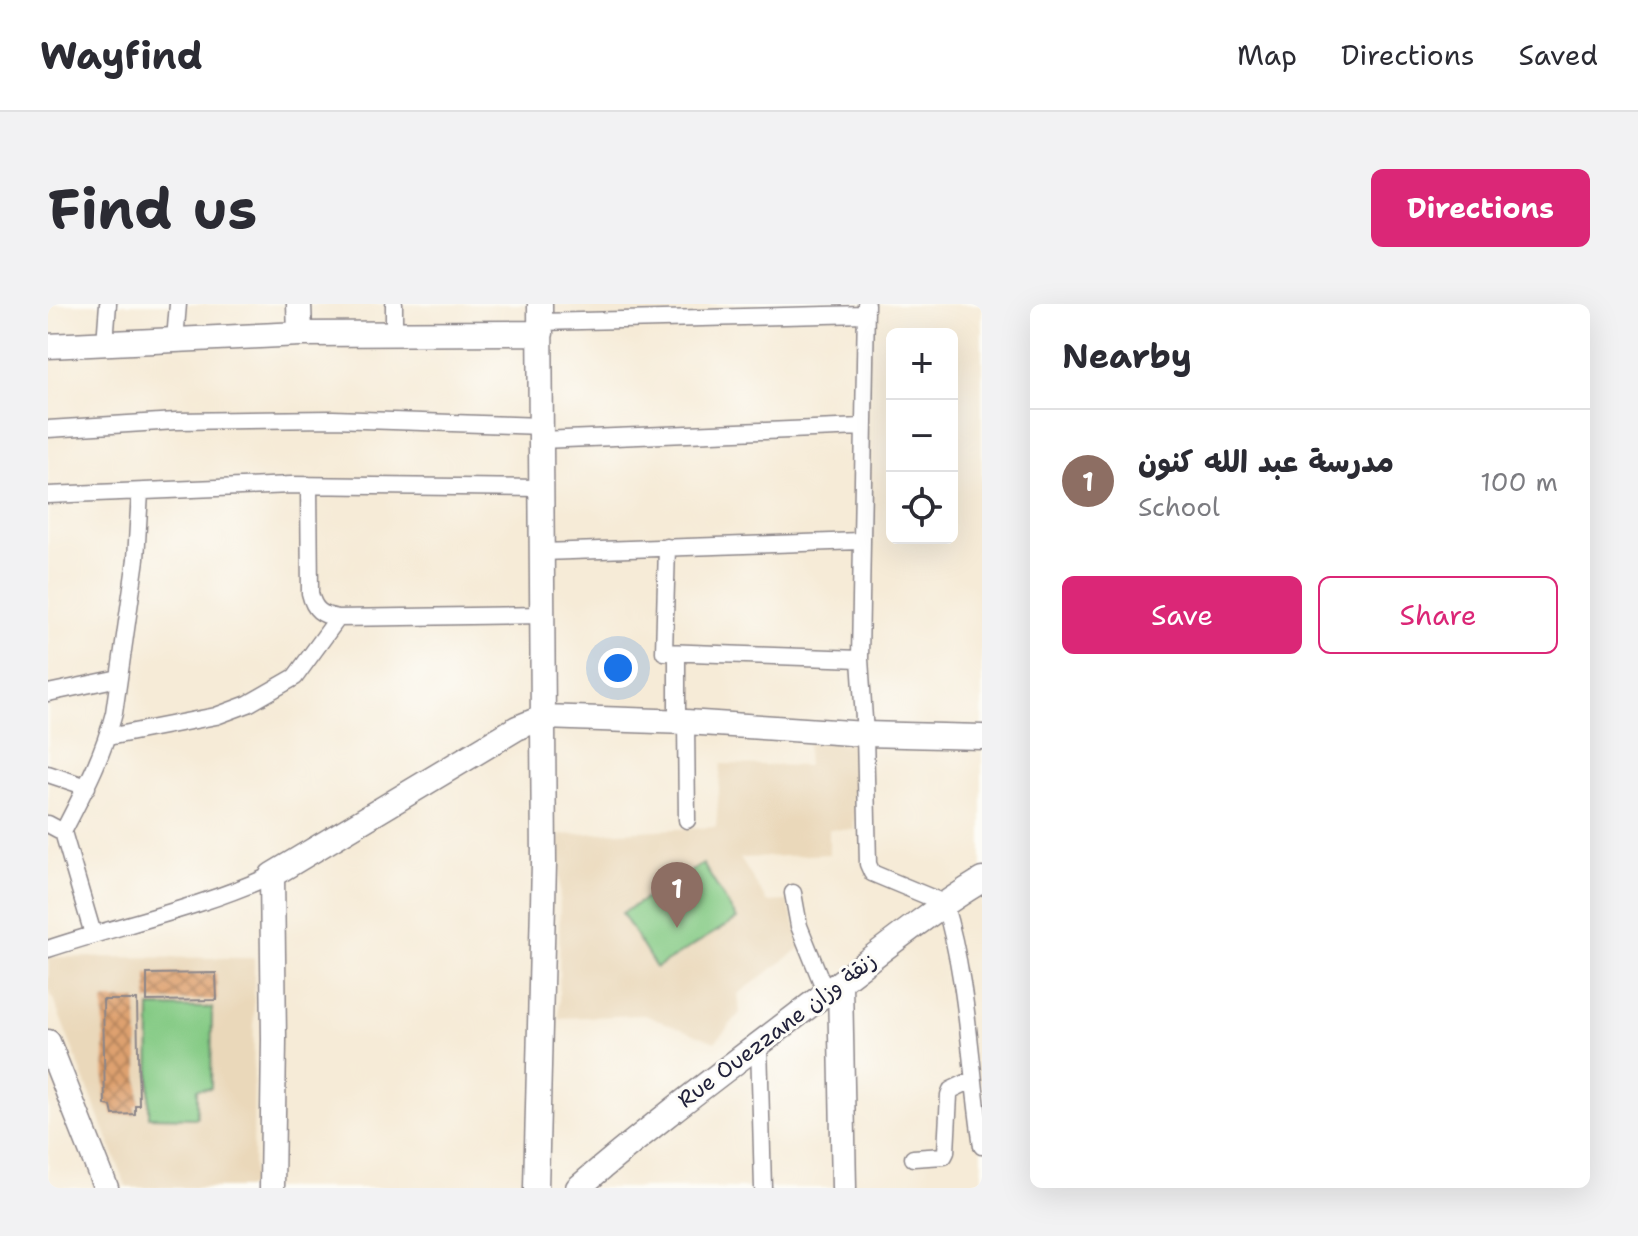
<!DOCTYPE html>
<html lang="en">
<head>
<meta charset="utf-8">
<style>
	body { margin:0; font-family:"Shantell Sans","Playpen Sans Arabic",sans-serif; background:#f2f2f3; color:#2b2b33 }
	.controls { position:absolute; right:24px; top:24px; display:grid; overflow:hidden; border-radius:12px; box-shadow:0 8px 32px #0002 }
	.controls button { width:72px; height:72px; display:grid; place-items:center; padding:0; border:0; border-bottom:2px solid #e1e1e2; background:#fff; color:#2b2b33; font:40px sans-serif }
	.you { position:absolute; left:570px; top:364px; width:28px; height:28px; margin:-20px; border:6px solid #fff; border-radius:50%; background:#1a73e8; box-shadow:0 0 0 12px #1a73e833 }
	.badge { display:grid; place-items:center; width:52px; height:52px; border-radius:50%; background:#db2777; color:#fff; font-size:26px; font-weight:700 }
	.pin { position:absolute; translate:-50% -66px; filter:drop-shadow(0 2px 4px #0008) }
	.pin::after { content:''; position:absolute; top:42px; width:28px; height:24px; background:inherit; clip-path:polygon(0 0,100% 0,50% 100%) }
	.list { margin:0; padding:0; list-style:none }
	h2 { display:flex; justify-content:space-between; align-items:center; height:104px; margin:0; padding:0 32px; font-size:34px }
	h2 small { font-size:26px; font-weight:400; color:#7c7c81 }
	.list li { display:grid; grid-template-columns:52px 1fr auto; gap:24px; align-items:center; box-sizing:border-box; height:144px; padding:0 32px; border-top:2px solid #e1e1e2 }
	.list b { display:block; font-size:30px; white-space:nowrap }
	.list p { margin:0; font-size:26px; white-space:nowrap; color:#7c7c81 }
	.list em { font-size:26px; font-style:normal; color:#7c7c81 }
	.actions { display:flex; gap:16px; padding:24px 32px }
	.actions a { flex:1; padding:18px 0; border:2px solid #db2777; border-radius:12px; text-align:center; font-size:28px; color:#db2777 }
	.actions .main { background:#db2777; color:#fff }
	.icon { flex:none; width:44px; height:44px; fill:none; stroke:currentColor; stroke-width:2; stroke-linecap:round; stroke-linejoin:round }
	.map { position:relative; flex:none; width:934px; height:884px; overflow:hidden; border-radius:12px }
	header { display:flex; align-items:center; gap:48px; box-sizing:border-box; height:112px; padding:0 40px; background:#fff; border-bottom:2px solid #e1e1e2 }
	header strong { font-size:38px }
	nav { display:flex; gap:44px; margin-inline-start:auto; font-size:28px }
	.intro { display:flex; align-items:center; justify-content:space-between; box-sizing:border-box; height:192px; padding:0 48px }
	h1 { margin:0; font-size:56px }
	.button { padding:20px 36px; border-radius:12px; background:#db2777; color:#fff; font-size:28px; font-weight:700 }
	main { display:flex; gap:48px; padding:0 48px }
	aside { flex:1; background:#fff; border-radius:12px; box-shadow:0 8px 32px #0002 }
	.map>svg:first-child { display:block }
</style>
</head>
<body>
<header>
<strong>Wayfind</strong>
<nav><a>Map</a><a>Directions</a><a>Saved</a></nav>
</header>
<div class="intro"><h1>Find us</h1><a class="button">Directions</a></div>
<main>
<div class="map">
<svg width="934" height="884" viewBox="0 0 934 884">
	<defs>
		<pattern id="building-cross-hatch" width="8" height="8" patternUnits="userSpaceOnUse" patternTransform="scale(2)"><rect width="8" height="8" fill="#dea16f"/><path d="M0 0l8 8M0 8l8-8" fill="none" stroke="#b4835c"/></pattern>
	</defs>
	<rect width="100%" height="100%" fill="#fdfcf7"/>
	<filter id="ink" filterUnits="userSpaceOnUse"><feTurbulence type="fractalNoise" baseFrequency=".0125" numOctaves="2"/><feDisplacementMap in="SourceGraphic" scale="16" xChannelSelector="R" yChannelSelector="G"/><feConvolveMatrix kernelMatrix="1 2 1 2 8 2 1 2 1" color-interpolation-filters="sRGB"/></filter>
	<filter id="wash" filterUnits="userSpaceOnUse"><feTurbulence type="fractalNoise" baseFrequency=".006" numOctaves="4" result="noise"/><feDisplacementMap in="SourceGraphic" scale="32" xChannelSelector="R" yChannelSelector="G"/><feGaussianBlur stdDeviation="1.8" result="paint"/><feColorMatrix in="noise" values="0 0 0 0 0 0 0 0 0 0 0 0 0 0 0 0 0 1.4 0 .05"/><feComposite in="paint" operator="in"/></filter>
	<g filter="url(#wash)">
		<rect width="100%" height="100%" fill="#f6ebd7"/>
		<path fill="#ead8ba" d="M760,435L810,439L806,526L781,525V550L692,554L719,598L739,597L754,643L690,690L692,709L667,738L597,711L511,714L512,531L668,523L673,460L759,462Z
			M0,653L206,654L205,884H79L0,682Z"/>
		<path fill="#84ca84" stroke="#537660" stroke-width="2" d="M655,560L689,615L608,664L574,609Z
			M102,703L164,704L163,784L149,785V814L101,813Z"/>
		<g id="blocks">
			<path fill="url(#building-cross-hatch)" d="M168,669L169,696L99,697V670Z
				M55,696H89L91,801H87V810L65,811L63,802L57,801Z"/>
		</g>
	</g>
	<g filter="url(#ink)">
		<use href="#blocks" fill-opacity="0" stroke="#8c8689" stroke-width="2"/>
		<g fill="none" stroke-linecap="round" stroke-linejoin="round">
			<g stroke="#8c8689" stroke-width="19">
				<path id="street" d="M346,0V30
					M818,0L812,355L817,430L820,560L824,569L896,599C920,676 922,762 934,842
					M493,18L818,10
					M127,36L130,0
					M57,39L60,0
					M0,125L128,117L285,115L493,122
					M493,136L814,123
					M261,181L262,289C266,306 273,311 290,314L496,311
					M0,191L243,181L494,184
					M619,243L616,348L812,355
					M495,248L812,237
					M0,389L71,374
					M629,418V350
					M638,418L639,516
					M60,433L168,412L200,400L247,373L290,314
					M0,470L39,483
					M0,520L15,528C35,489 55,452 66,409L88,255L92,188
					M15,528L45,630
					M745,589L751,622L778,689
					M0,645C75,620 152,604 224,571
					M711,740L715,884
					M865,854L896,852L898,848L901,791L903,786L924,776"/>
			</g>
			<g stroke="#8c8689" stroke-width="27">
				<path id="secondary" d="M251,0L252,30
					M0,42L252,30L493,29
					M792,679L796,884
					M0,738L58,884
					M224,884L226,735L224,571L469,424L496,413L638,418L817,430L934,433
					M488,884L496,559L492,0
					M530,884C604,820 683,762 761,702C818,659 873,613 934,576"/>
			</g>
			<use href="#street" stroke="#fff" stroke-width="16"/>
			<use href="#secondary" stroke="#fff" stroke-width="24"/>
		</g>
	</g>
	<g text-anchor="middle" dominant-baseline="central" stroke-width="6" stroke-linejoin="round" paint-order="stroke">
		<g font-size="22" fill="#22223b" stroke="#fdfcf7">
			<text transform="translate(729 726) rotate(-37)">Rue Ouezzane زنقة وزان</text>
		</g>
	</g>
</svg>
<div class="controls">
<button>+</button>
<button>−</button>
<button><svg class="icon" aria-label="locate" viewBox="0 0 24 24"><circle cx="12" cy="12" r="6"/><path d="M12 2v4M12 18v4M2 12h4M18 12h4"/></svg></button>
</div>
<div class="you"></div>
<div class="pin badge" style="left:629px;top:624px;background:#8d6e63">1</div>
</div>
<aside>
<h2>Nearby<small></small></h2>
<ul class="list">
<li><span class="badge" style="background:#8d6e63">1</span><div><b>مدرسة عبد الله كنون</b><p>School</p></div><em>100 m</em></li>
</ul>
<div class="actions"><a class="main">Save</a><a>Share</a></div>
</aside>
</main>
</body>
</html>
